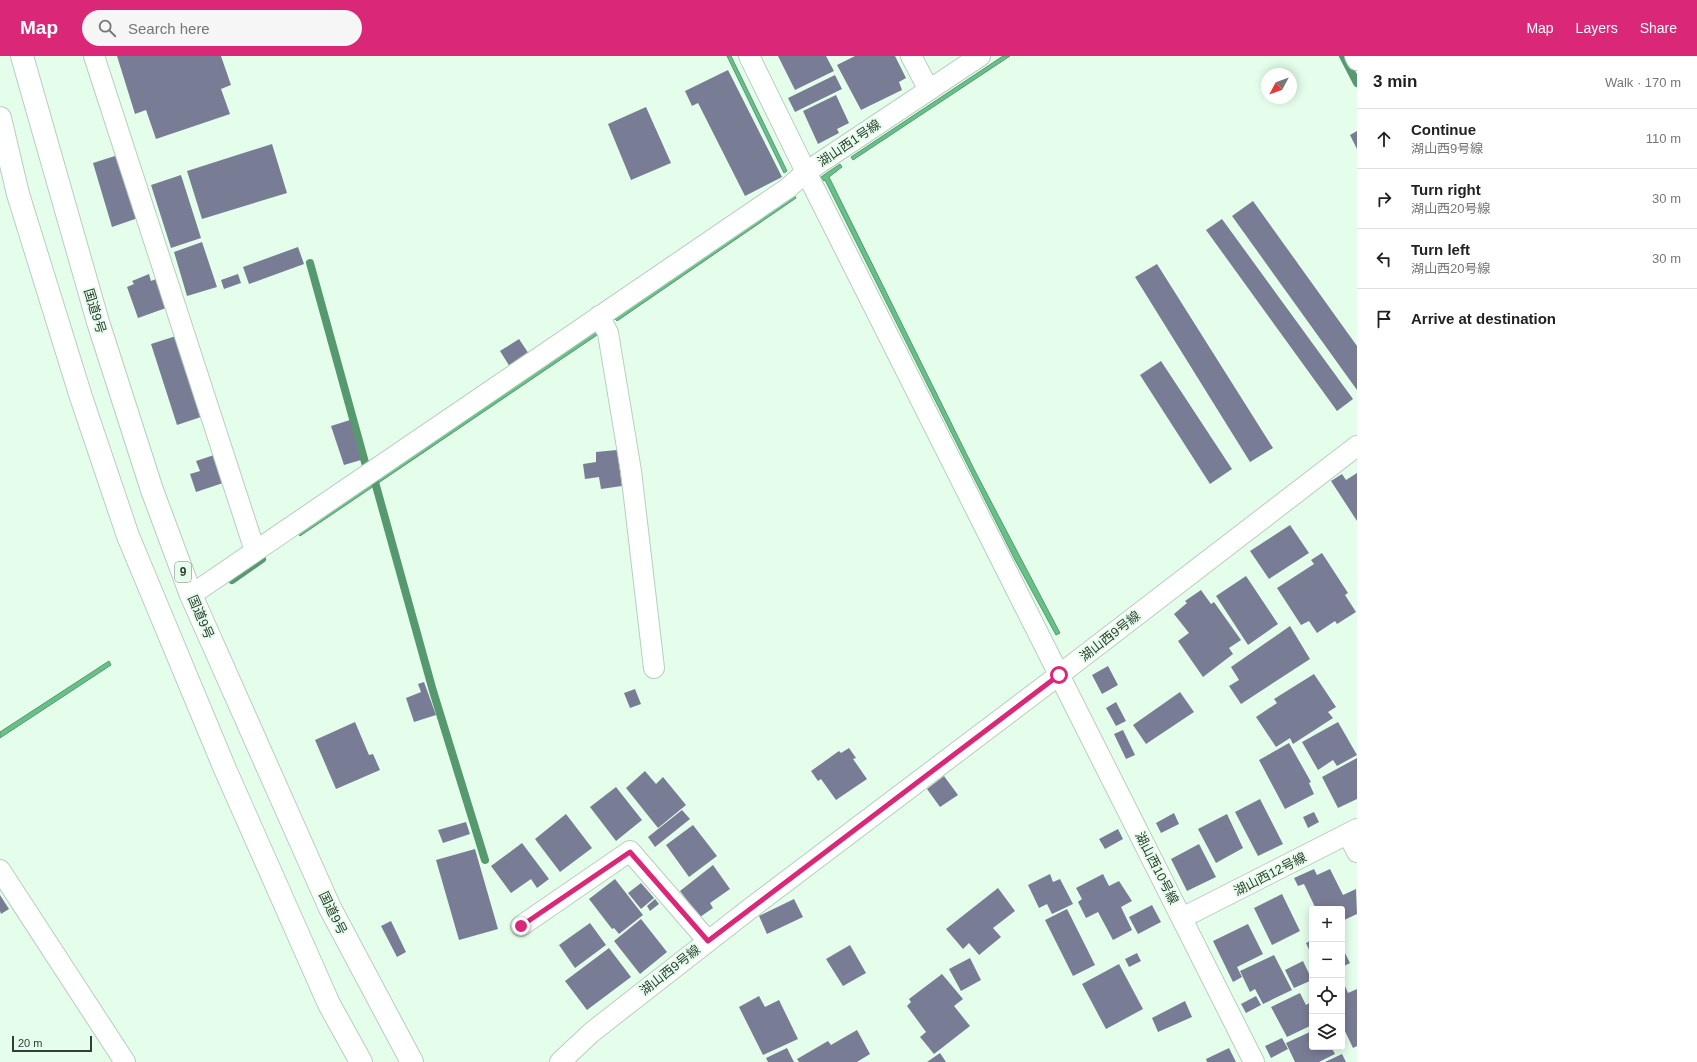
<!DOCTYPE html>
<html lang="en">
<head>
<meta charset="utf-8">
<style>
	body { margin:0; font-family:Helvetica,"Noto Sans JP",sans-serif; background:#f6f6f6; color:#222 }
	.controls { position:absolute; right:12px; bottom:12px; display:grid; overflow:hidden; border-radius:4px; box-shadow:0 2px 10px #0003 }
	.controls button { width:36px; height:36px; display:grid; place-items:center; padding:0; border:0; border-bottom:1px solid #e0e0e0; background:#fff; color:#222; font:20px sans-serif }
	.compass { position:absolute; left:1261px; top:12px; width:36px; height:36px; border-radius:50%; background:#fff; box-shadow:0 2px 10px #0003; rotate:229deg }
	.scale { position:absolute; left:12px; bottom:10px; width:80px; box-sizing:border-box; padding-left:4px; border:2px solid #323d35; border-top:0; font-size:11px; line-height:14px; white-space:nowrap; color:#323d35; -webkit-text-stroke:3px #e4feeb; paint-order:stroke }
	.stop { position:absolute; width:12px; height:12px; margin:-9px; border:3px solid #db2777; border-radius:50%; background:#fff }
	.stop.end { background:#db2777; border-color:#fff; box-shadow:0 1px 4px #0008 }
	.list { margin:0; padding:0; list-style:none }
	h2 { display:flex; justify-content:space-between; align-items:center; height:52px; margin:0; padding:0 16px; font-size:17px }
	h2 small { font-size:13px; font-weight:400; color:#767676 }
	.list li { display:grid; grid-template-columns:26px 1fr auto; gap:12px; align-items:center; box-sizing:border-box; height:60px; padding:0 16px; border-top:1px solid #e0e0e0 }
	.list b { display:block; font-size:15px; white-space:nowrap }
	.list p { margin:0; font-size:13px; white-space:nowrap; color:#767676 }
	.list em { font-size:13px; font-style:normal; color:#767676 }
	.icon { flex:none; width:22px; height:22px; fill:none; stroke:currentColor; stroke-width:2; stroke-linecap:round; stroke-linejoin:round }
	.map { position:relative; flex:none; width:1357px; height:1006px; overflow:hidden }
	header { display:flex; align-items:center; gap:24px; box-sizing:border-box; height:56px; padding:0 20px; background:#db2777; color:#fff }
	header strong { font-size:19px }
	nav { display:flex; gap:22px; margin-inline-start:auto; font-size:14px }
	.search { width:280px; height:36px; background:#f6f6f6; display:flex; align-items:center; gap:10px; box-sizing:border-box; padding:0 14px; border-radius:22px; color:#767676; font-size:15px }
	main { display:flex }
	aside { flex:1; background:#fff }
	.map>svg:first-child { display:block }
</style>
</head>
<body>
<header>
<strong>Map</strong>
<div class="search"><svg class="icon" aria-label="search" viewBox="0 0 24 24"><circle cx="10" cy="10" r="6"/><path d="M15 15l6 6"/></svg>Search here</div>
<nav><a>Map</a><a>Layers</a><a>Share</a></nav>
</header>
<main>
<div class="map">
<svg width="1357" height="1006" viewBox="0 0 1357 1006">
	<rect width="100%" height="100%" fill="#e4feeb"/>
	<path fill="#67c088" stroke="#57996f" d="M727,0H731L787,115L784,117Z
		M1003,0H1010L853,104L851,101Z
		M840,108L842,111L829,121L975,415L1060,577L1056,579L1015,504L825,124L824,125L821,121Z
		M794,139L796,142L617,265L614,262Z
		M597,273L600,277L300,480L297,477Z
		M109,605L111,609L0,682V676Z"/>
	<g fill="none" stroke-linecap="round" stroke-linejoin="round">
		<path stroke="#57996f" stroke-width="8" d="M1343,0L1357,27
			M310,207L366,410
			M375,426L433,635L485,804
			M232,524L262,503"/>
	</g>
	<path fill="#787d95" d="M117,0H221L231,29L221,33L230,58L156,83L146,54L135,58Z
		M778,0H826L834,15L795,34Z
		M855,0H895L906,22L899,26L902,34L861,54L837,9Z
		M728,14L782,121L745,140L698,47L692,50L685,35Z
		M835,19L842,33L795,56L788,42Z
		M836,39L849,67L837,73L839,77L818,88L803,55Z
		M646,51L671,107L631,124L608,68Z
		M1357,75V93L1350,79Z
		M272,88L287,137L202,163L187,115Z
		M118,99L138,162L112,171L93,107Z
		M181,119L201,182L171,192L151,129Z
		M1253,145L1357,290V334L1232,160Z
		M1222,163L1353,343L1337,355L1206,174Z
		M202,186L217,231L187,240L174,196Z
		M298,191L304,208L249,228L243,211Z
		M1157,208L1273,392L1250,406L1135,221Z
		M149,218L151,225L156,223L166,252L138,262L127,231L134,228L132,225Z
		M238,218L241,227L224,233L221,224Z
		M176,280L201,361L177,369L151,288Z
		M519,283L529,298L510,311L500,295Z
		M1161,305L1232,413L1210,428L1140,319Z
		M350,364L361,404L344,409L331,370Z
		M617,394L622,430L601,433L599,421L585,423L583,408L596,406V396Z
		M214,399L223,427L196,436L190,418L200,415L196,405Z
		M1357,417V465L1331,425L1342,418L1346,424Z
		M1290,469L1309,497L1269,523L1250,495Z
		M1322,497L1348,537L1345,539L1356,556L1337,568L1335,565L1317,577L1309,565L1301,569L1277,532L1314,508L1311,504Z
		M1246,520L1278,568L1248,589L1216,540Z
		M1201,534L1211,548L1214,546L1241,584L1229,592L1233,598L1203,621L1178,585L1189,577L1174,558L1187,547L1185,545Z
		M1290,570L1310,603L1241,648L1229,630L1239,624L1231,611Z
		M1108,610L1118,629L1102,638L1092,619Z
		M1314,618L1336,651L1328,656L1333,662L1293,688L1290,682L1276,691L1256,661L1277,647L1274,643Z
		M424,626L436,659L414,666L406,642L421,636L418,628Z
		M635,633L641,648L630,652L624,637Z
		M1180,636L1194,656L1146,688L1133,669Z
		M1116,646L1126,665L1116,670L1106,652Z
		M355,666L369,699L373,698L380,714L336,733L315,684Z
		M1338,666L1357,699L1337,710L1333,704L1318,714L1302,686Z
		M1123,674L1135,699L1126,703L1114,678Z
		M1289,687L1311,726L1309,727L1314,738L1285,753L1259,704Z
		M849,692L856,702L853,703L867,723L836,744L821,723L818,725L811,715L839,695L841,697Z
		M1357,702V743L1338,752L1322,721Z
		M645,715L656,728L663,721L686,749L658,772L626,732Z
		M944,720L958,739L940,751L927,733Z
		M616,731L642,764L616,785L590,751Z
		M1260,743L1283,788L1258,800L1235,756Z
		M682,754L690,763L655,791L648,781Z
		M1314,756L1319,766L1308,772L1303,761Z
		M1174,757L1179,768L1161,777L1156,767Z
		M566,758L592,792L560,816L535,783Z
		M1227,758L1243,792L1216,807L1198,773Z
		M466,766L470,778L443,787L438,774Z
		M693,769L717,800L689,821L666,789Z
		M1118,773L1123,783L1105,793L1099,783Z
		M522,787L549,823L537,832L531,823L511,837L491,810Z
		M1199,788L1216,821L1187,835L1171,803Z
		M475,793L498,873L459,884L436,804Z
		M713,809L730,833L710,847L713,852L700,861L680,835Z
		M1314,813L1317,819L1330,813L1343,839L1356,833L1357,858L1342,865V853H1316L1304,828L1298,830L1294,822Z
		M1050,818L1053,826L1060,823L1073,848L1052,858L1047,848L1039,852L1028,829Z
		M1103,818L1109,830L1119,825L1132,845L1121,851L1132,874L1113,884L1098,856L1086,862L1078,846L1082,843L1076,832Z
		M615,823L643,859L619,878L614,872L612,873L589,843Z
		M641,827L654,842L641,853L628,837Z
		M998,832L1015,855L993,872L1001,881L979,899L969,887L963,893L946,873Z
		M1282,838L1300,875L1272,889L1254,852Z
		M0,839L9,853L1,858L0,855Z
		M655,843L659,848L650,855L647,850Z
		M794,843L803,861L767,878L759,860Z
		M1152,849L1161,866L1138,878L1129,861Z
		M1067,853L1095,909L1073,920L1045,864Z
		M641,863L667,896L640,918L614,885Z
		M391,865L406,896L397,901L381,870Z
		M590,867L606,889L575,912L559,889Z
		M1248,868L1263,898L1237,911L1242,921L1233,926L1213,885Z
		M1312,884V900L1306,887Z
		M850,889L866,917L843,930L826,903Z
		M1342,891L1350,907L1342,911Z
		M609,892L631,921L587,954L565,925Z
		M1137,897L1141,905L1129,911L1125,903Z
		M1274,899L1292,934L1263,948L1255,933L1250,936L1240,915Z
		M970,902L981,924L961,935L949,913Z
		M1303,905L1312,924L1294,932L1285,914Z
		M1119,908L1143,953L1106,973L1082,928Z
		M942,918L963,943L954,950L970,970L934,998L920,981L926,976L907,950L911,946L909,943Z
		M1345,930L1348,937L1357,933V990L1353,992L1342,969V932Z
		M1300,937L1306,949L1311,946L1312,949V969L1287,981L1271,951Z
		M759,940L765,951L779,944L798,983L763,999L739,951Z
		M1256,940L1261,949L1246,957L1241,948Z
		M1185,945L1192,961L1158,976L1152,962Z
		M857,974L870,998L857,1006H799L797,1003L828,985L831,989Z
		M1312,975V991H1331L1335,998L1319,1006H1295L1286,987Z
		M1282,982L1288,993L1271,1002L1265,990Z
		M787,992L794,1006H768L766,1002Z
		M1229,992L1236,1006H1207L1206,1003Z
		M940,997L946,1006H927Z
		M1342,998L1346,1006H1325Z"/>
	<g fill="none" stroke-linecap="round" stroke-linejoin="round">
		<g stroke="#b6cfbd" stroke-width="22">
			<path id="minor" d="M94,0L255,495
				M749,0L806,116L980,0
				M911,0L929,34
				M1355,0L1357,4
				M599,260L608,277L631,415L654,612
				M191,539L788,132L806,116L1254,1006
				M1348,778L1357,796
				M0,814L125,1006
				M1182,862L1357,773
				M521,870L630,795L708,885
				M560,1006L592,976L747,855L1059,619L1357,390"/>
		</g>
		<g stroke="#b6cfbd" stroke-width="24">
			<path id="trunk" d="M22,0L98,266L152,434L191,539L330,852L412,1006
				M0,62L18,138L81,341L128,480L225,713L329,948L361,1006"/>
		</g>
		<use href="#minor" stroke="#fff" stroke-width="20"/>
		<use href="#trunk" stroke="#fff" stroke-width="22"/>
	</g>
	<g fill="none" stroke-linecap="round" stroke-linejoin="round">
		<path stroke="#db2777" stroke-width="5" d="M521,870L630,796L708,885L1059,619"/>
	</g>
	<g text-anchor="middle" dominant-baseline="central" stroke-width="4" stroke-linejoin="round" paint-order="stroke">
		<rect fill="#e4feeb" stroke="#67776c" stroke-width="1" x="175" y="506" width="16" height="20" rx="3"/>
		<g font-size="12" font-weight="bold" fill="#323d35">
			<text x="183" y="516">9</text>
		</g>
		<g font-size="13" fill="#323d35" stroke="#e4feeb">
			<text transform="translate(849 87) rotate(-34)">湖山西1号線</text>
			<text transform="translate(95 255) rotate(73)">国道9号</text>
			<text transform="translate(201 561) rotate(67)">国道9号</text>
			<text transform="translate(1110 580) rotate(-38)">湖山西9号線</text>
			<text transform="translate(1157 812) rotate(63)">湖山西10号線</text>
			<text transform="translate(1270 818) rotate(-27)">湖山西12号線</text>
			<text transform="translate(333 857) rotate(64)">国道9号</text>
			<text transform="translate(670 914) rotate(-38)">湖山西9号線</text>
		</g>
	</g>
</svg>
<div class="controls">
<button>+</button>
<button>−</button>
<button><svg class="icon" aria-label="locate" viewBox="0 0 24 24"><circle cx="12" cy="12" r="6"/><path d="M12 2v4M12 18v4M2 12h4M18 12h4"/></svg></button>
<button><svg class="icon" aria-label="layers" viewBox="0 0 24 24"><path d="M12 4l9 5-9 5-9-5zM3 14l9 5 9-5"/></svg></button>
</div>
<svg class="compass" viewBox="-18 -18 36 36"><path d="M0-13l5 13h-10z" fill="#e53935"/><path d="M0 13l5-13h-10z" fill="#767676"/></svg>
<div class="scale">20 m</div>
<div class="stop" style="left:1059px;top:619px"></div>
<div class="stop end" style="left:521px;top:870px"></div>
</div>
<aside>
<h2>3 min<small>Walk · 170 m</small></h2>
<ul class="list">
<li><svg class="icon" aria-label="ahead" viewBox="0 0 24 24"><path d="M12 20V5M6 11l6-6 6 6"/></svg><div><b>Continue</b><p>湖山西9号線</p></div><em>110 m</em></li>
<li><svg class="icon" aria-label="right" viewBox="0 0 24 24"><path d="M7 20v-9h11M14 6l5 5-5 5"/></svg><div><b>Turn right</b><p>湖山西20号線</p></div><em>30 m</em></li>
<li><svg class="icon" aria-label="left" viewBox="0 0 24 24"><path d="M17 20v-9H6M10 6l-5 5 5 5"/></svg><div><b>Turn left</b><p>湖山西20号線</p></div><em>30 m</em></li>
<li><svg class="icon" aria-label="arrive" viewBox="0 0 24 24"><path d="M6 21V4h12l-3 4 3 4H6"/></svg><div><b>Arrive at destination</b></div></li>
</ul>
</aside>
</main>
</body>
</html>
